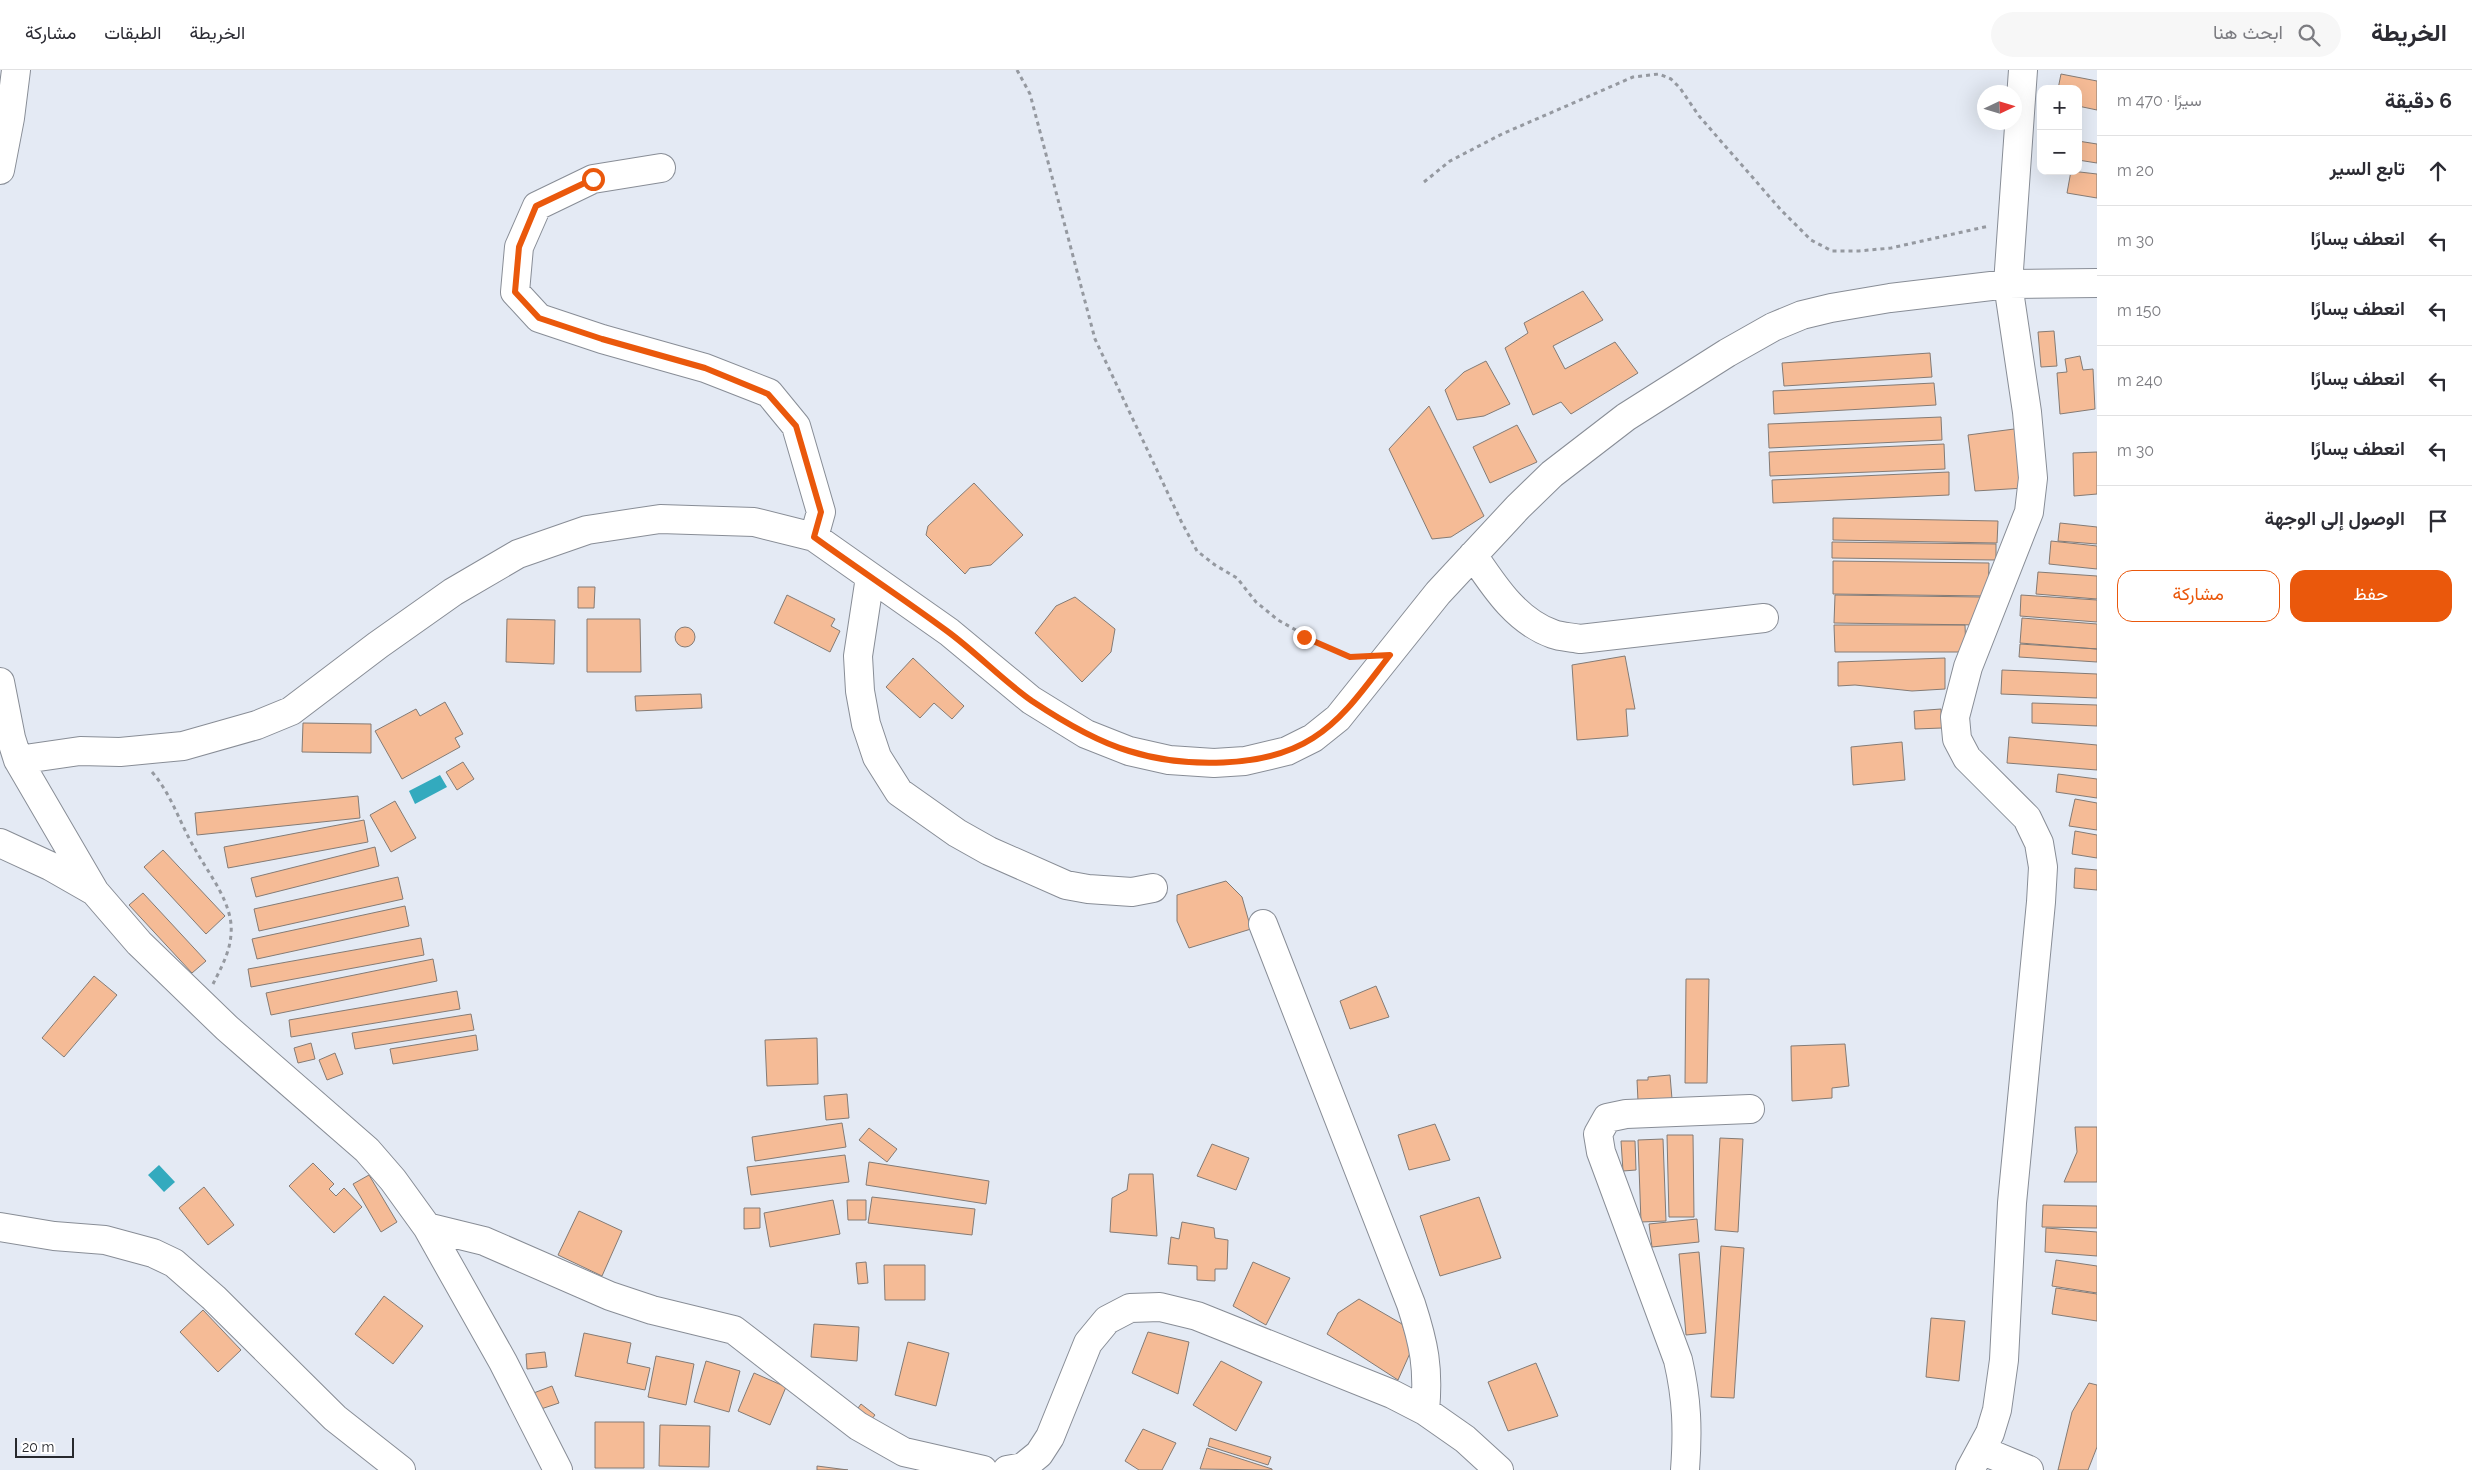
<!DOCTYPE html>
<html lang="ar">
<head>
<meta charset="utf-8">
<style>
	body { margin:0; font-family:Raleway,Vazirmatn,sans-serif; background:#f7f7f7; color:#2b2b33; direction:rtl }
	.controls { position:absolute; right:15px; top:15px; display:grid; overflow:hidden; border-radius:10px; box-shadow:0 5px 20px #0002 }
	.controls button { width:45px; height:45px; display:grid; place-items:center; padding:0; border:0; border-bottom:1px solid #e1e1e2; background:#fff; color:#2b2b33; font:25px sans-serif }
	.compass { position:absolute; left:1977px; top:15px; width:45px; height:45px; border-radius:50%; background:#fff; box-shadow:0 5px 20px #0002; rotate:86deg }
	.scale { position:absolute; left:15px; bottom:12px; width:59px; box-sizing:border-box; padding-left:5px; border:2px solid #27292d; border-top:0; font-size:14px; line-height:18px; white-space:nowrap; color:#27292d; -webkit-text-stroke:4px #fff; paint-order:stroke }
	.stop { position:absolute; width:15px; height:15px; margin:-11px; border:4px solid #ea580c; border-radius:50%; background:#fff }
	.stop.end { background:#ea580c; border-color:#fff; box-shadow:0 1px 5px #0008 }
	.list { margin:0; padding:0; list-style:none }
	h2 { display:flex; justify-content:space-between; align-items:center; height:65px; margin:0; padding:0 20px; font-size:21px }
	h2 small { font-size:16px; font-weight:400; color:#7c7c81 }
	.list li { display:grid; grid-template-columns:32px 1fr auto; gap:15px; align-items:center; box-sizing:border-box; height:70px; padding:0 20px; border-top:1px solid #e1e1e2 }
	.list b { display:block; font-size:19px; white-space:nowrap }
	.list em { font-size:16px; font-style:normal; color:#7c7c81 }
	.actions { display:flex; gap:10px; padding:15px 20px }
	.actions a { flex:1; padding:11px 0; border:1px solid #ea580c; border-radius:15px; text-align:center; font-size:18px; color:#ea580c }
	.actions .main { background:#ea580c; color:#fff }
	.icon { flex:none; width:28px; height:28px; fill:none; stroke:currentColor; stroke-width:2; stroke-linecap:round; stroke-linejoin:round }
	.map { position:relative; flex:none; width:2097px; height:1400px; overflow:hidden; direction:ltr }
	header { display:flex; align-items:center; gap:30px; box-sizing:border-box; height:70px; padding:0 25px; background:#fff; border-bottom:1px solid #e1e1e2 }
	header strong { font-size:24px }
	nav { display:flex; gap:28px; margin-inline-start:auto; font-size:18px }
	.search { width:350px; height:45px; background:#f7f7f7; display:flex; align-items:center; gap:12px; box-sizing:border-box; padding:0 18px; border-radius:28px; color:#7c7c81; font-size:19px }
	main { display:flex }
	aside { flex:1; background:#fff }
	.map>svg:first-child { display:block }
</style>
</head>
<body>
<header>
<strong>الخريطة</strong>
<div class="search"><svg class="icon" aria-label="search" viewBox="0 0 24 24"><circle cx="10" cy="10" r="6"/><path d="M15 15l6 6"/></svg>ابحث هنا</div>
<nav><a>الخريطة</a><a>الطبقات</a><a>مشاركة</a></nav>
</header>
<main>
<aside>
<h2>6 دقيقة<small>سيرًا · 470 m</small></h2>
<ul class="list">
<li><svg class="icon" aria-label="ahead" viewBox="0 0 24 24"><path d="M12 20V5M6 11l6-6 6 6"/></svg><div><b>تابع السير</b></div><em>20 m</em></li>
<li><svg class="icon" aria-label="left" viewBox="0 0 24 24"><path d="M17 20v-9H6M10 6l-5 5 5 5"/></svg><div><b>انعطف يسارًا</b></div><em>30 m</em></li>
<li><svg class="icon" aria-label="left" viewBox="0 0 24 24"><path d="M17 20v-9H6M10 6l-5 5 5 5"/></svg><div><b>انعطف يسارًا</b></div><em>150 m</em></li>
<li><svg class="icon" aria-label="left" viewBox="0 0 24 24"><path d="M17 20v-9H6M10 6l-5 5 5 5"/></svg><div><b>انعطف يسارًا</b></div><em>240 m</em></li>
<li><svg class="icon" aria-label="left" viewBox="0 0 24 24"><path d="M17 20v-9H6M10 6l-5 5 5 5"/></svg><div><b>انعطف يسارًا</b></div><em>30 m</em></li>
<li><svg class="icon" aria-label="arrive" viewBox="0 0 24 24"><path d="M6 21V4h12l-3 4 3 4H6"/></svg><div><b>الوصول إلى الوجهة</b></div></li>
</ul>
<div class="actions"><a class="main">حفظ</a><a>مشاركة</a></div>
</aside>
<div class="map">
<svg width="2097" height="1400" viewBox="0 0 2097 1400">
	<rect width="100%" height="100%" fill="#e4eaf4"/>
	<path fill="#33aabe" d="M440,705L447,717L415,734L409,721Z
		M159,1095L175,1112L164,1122L148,1105Z"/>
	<path fill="#f5bb96" stroke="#847b75" d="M2061,4L2097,11V40L2078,36V19H2058Z
		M2078,71L2097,74V93L2078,90Z
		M2071,101L2097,104V128L2067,123Z
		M1583,221L1603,250L1553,276L1565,299L1615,272L1638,303L1571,344L1561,332L1533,345L1505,278L1528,263L1524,253Z
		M2054,261L2057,296L2041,297L2038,262Z
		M1930,283L1932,307L1784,316L1782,293Z
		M2080,286L2083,300L2093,299L2095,339L2060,344L2057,303L2067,302L2065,289Z
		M1486,291L1510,334L1484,346L1457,350L1445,320L1464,302Z
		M1934,313L1936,335L1774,344L1773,321Z
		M1429,336L1484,446L1451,467L1432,469L1389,379Z
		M1941,347L1942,370L1769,378L1768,354Z
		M1517,355L1537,392L1490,413L1473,377Z
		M2022,358L2025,418L1975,421L1968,365Z
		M1944,374L1945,399L1770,406L1769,382Z
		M2097,382V424L2074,426L2073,383Z
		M1949,402V425L1773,433L1772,410Z
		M974,413L1023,465L991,495L970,498L965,504L926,465L928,456Z
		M1833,448L1998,451L1997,473L1833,470Z
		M2060,453L2097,457V474L2058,471Z
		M2051,471L2097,476V499L2049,494Z
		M1832,472L1996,474V490L1832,488Z
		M1833,491L1989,493L1988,526L1833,524Z
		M2038,502L2097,506V529L2036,524Z
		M578,517H595L594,538H578Z
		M787,525L835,549L831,556L840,561L830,582L774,553Z
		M1835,525L1980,527V555L1834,553Z
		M2021,525L2097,530V552L2020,546Z
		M1075,527L1115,559L1111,582L1082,612L1035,563L1056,536Z
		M2022,548L2097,554V579L2020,573Z
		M507,549L555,550L554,594L506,592Z
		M587,549H640L641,602H587Z
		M1834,555H1965L1966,582H1835Z
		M675 567a10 10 0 1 1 20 0a10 10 0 1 1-20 0Z
		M2020,574L2097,579V592L2019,587Z
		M1625,586L1635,639H1626L1628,666L1577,670L1572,595Z
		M913,588L964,636L952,649L934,633L920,648L886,617Z
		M1945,588V619L1912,621L1855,615L1838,616V592Z
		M2002,600L2097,604V628L2001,624Z
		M701,624L702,638L636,641L635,626Z
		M445,632L463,664L455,668L460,677L402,709L375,661L416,639L420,646Z
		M2032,633L2097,635V656L2032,653Z
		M1941,639L1942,658L1915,659L1914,641Z
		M303,653L371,654V683L302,682Z
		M2009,667L2097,675V700L2007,693Z
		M1902,672L1905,710L1853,715L1851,677Z
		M463,692L474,709L457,720L446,702Z
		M2058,704L2097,709V728L2056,722Z
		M358,726L360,748L197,765L195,743Z
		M2075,729L2097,733V760L2069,756Z
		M395,731L416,768L391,782L370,745Z
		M364,750L368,772L228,798L224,777Z
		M2075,761L2097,765V788L2072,784Z
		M375,777L379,796L256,827L251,808Z
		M163,780L225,846L206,864L144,797Z
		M2075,798L2097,800V820L2074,818Z
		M398,807L403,829L259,861L254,839Z
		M1226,811L1242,827L1251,859L1189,878L1177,851V825Z
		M143,823L206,891L192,903L129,835Z
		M405,836L409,856L257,889L252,869Z
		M421,868L424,885L251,917L248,899Z
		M433,889L437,911L271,945L266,923Z
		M94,906L117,925L64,987L42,968Z
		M1686,909H1709L1707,1013H1685Z
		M1376,916L1389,947L1350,959L1340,931Z
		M457,921L460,939L291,967L289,950Z
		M471,944L474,960L355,979L352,963Z
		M476,965L478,980L393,994L390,979Z
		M817,968L818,1014L767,1016L765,970Z
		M311,973L315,989L298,993L294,978Z
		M1845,974L1849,1016L1832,1018V1028L1792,1031L1791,976Z
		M335,983L343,1004L327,1010L319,990Z
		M1670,1005L1672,1029L1638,1031L1637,1010H1648V1007Z
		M847,1024L849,1048L826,1050L824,1026Z
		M842,1053L846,1077L755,1091L752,1067Z
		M1435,1054L1450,1090L1409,1100L1398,1065Z
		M2075,1057H2097V1112H2064L2077,1082Z
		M869,1058L897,1079L887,1092L859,1070Z
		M1667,1065H1693L1694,1147H1669Z
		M1720,1068L1743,1069L1738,1162L1715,1160Z
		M1663,1069L1666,1151L1641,1152L1638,1070Z
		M1621,1071H1635L1636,1100L1623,1101Z
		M1212,1074L1249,1088L1236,1120L1197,1106Z
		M845,1085L849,1112L751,1125L747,1097Z
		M869,1092L989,1111L986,1134L866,1115Z
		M313,1093L334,1114L329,1119L336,1126L344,1118L362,1137L334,1163L289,1116Z
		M1129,1104H1153L1157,1166L1110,1162L1112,1128L1127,1120Z
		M369,1105L397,1152L381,1162L353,1114Z
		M204,1117L234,1155L208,1175L179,1138Z
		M872,1127L975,1139L972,1165L868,1153Z
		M1479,1127L1501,1188L1440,1206L1420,1146Z
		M833,1130L840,1164L770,1177L764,1143Z
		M847,1130H866V1150H848Z
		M2043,1135L2097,1136V1158L2042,1157Z
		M744,1138H760V1158L744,1159Z
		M579,1141L622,1161L602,1206L558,1185Z
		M1697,1149L1699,1172L1652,1177L1649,1154Z
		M1182,1152L1214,1158L1215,1168L1228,1170L1227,1199H1215V1211L1197,1210V1196L1168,1194L1171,1167L1179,1169Z
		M2046,1158L2097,1162V1186L2045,1182Z
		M1721,1176L1744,1178L1734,1328L1711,1327Z
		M1699,1182L1706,1263L1686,1265L1679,1184Z
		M2056,1190L2097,1196V1223L2052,1216Z
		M866,1192L868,1213L858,1214L856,1193Z
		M1253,1192L1290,1208L1266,1255L1233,1236Z
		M884,1195H925V1230H885Z
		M2056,1218L2097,1224V1251L2052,1244Z
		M384,1226L423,1256L393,1294L355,1264Z
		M1359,1229L1402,1254L1411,1281L1398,1310L1327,1264L1338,1243Z
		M203,1240L241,1280L218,1302L180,1262Z
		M1931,1248L1965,1251L1959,1311L1926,1307Z
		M814,1254L859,1257L857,1291L811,1287Z
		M1148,1262L1189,1272L1178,1324L1132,1303Z
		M584,1263L631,1273L627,1293L650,1298L645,1320L575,1306Z
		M908,1272L949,1283L936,1336L895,1325Z
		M545,1282L547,1297L527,1299L526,1284Z
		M656,1286L694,1294L686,1335L648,1327Z
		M706,1291L740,1301L729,1342L694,1332Z
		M1221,1291L1262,1312L1236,1361L1193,1335Z
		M1536,1293L1558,1346L1508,1361L1488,1312Z
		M754,1303L786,1317L770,1355L738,1341Z
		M2089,1313L2097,1315V1377L2088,1400H2058L2072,1342Z
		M552,1316L559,1333L538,1340L531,1324Z
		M861,1334L875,1345L867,1355L853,1345Z
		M595,1352H644V1398H595Z
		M660,1355L710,1356L709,1397L659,1396Z
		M1143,1359L1176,1373L1162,1400H1139L1125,1391Z
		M1210,1368L1271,1387L1268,1395L1208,1376Z
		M1207,1378L1272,1399V1400L1200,1399Z
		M817,1396L848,1400H817Z"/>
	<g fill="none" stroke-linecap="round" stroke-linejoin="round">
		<g stroke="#888d96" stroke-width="30">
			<path id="minor" d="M661,98L593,109L537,136L519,177L515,222L539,248L602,269L705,298L769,323L796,356L821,442L814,467
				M0,100L10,48L16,0
				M1473,485C1494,516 1516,551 1553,564C1561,567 1571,567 1580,569L1764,548
				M870,507L858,586L860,621L866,654L877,687L899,722L957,763L989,781L1066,815L1088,819L1132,822L1153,818
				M0,612L11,668L18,690L95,822L139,873L227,958L367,1080L393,1110L427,1157L503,1292L558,1400
				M18,690L80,681L120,682L183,676L257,655L291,641L378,575L453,522L518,484L587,460L660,449L754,452L814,467L949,562L1031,630L1086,664L1129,681L1169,690L1214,693L1245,691L1287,681L1313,668L1338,648L1438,523L1518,437L1552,404L1626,347L1727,283L1773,257L1802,245L1831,238L1890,228L2008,214L2097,213
				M0,773L50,796L92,820
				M1263,854L1411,1234C1424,1274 1429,1298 1425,1341
				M0,1157L54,1166L105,1170L153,1183L174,1193L214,1228L335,1348L401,1400
				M427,1157L484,1171L610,1226L652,1240L734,1260L858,1356L904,1382L983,1400
				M1981,1380L2029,1400
				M1007,1400L1023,1397L1039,1384L1050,1367L1088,1273L1107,1250L1130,1238L1160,1237L1197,1246L1392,1324L1425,1341L1465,1369L1499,1400
				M1685,1400C1688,1360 1687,1329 1678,1290L1601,1082L1598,1064L1607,1048L1626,1044L1750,1039
				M1970,1400L1990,1363L1997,1340L2004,1290L2012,1133L2041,832L2043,797L2039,773L2027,748L1967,688L1957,669L1955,647L1968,597L2029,442L2033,408L2027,342L2008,214L2023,0"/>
		</g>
		<path stroke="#9599a0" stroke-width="3" stroke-dasharray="4 4" stroke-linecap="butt" d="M1017,0L1030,24L1095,269L1181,451L1197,481L1215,495L1237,508L1256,532L1278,550L1328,578L1350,587L1357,586
			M1424,112L1450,91L1502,64L1633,7L1659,4L1671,9L1680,18L1699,46L1781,140L1811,170L1832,181H1859L1891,178L1989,156
			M152,702C172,725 180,754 195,779C208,803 234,834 231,864C230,882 221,898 213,914"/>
		<use href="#minor" stroke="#fff" stroke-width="28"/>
	</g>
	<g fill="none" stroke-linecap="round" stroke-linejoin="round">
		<path stroke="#ea580c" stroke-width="6" d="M593,109L536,136L519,177L515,222L539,248L602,269L705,298L768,324L796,356L821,442L814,467C858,499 904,529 947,561C977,583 1002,610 1032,631C1062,651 1095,671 1129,681C1183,698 1265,699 1313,668C1345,648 1367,614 1390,585L1350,587L1304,567"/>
	</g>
</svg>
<div class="controls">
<button>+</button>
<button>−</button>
</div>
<svg class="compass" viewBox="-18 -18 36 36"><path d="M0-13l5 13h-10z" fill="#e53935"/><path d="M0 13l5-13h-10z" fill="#7c7c81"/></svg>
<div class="scale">20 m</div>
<div class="stop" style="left:593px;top:109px"></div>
<div class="stop end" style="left:1304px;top:567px"></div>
</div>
</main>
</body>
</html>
